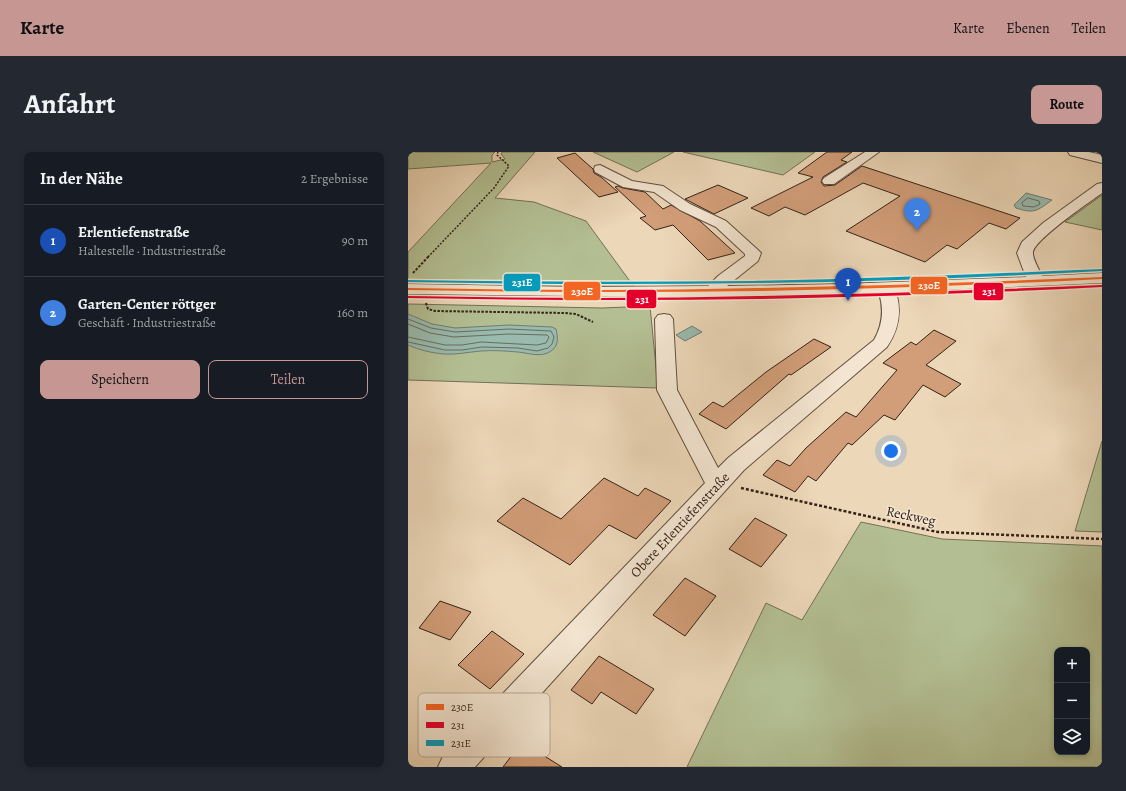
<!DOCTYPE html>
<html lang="de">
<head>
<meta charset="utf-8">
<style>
	body { margin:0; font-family:Alegreya,serif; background:#242831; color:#f1f3f6 }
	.controls { position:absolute; right:12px; bottom:12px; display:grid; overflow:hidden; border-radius:8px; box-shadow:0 2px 6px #0003 }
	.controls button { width:36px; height:36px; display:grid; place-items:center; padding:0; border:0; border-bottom:1px solid #363941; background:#171b24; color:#f1f3f6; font:20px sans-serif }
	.you { position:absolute; left:483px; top:299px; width:14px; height:14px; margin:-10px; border:3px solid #fff; border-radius:50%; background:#1a73e8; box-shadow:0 0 0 6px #1a73e833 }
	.badge { display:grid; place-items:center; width:26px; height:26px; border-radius:50%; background:#c59692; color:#fff; font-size:13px; font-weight:700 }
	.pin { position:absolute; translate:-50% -33px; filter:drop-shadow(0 1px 2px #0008) }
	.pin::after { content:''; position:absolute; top:21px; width:14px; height:12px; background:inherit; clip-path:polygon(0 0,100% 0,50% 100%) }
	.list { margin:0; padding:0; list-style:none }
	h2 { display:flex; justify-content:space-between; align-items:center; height:52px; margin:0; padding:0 16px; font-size:17px }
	h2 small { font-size:13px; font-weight:400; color:#9ea1a6 }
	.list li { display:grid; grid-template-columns:26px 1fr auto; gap:12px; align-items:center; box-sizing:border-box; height:72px; padding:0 16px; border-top:1px solid #363941 }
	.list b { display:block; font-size:15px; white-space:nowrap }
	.list p { margin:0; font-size:13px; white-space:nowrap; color:#9ea1a6 }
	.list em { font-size:13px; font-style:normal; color:#9ea1a6 }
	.actions { display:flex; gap:8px; padding:12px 16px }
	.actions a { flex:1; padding:9px 0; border:1px solid #c59692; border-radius:8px; text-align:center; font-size:14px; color:#c59692 }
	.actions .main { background:#c59692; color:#111 }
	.icon { flex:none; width:22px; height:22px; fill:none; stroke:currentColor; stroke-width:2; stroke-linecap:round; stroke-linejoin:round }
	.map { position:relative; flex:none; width:694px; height:615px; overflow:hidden; border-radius:8px }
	header { display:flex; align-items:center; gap:24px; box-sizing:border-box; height:56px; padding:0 20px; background:#c59692; color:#111 }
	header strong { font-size:19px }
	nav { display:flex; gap:22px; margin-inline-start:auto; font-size:14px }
	.intro { display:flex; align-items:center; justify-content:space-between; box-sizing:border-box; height:96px; padding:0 24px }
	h1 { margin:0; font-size:28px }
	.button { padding:10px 18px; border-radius:8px; background:#c59692; color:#111; font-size:14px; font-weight:700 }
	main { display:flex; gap:24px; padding:0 24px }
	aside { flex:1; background:#171b24; border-radius:8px; box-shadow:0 2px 6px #0003 }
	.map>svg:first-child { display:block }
</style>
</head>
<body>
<header>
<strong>Karte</strong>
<nav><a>Karte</a><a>Ebenen</a><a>Teilen</a></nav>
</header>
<div class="intro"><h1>Anfahrt</h1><a class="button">Route</a></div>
<main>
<aside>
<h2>In der Nähe<small>2 Ergebnisse</small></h2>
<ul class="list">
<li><span class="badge" style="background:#1a4fb4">1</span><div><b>Erlentiefenstraße</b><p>Haltestelle · Industriestraße</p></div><em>90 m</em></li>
<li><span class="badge" style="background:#3f7fe0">2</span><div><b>Garten-Center röttger</b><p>Geschäft · Industriestraße</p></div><em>160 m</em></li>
</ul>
<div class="actions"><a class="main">Speichern</a><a>Teilen</a></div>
</aside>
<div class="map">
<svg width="694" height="615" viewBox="0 0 694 615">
	<rect width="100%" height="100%" fill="#ecd7b8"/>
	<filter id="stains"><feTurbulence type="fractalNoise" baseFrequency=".005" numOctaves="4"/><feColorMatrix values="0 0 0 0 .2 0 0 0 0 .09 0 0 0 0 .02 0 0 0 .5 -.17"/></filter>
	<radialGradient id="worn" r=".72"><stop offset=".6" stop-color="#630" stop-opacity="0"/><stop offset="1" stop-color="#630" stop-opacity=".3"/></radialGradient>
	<path fill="#b3bf93" stroke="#737055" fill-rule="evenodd" d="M0,0H87L84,3V10L97,7L93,2L94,0H127L87,46L126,50L178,69L232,143L0,141V100L83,11L0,17Z
		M185,0H266L229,20Z
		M275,0H407L375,23Z
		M694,43V78L657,70Z
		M0,152L194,156L242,154L250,236L0,228Z
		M694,289V380L667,379Z
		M453,370L534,387L694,394V615H279L358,451L394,468ZM649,498H679V600H649Z"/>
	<path fill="#99baad" stroke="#707d71" d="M618,41L644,48C629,59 626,62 608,56L606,53Z
		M0,162L24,172L47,176L101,173L144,175L148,177C150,185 151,194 143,199C134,206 120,201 110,200C98,199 84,198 73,199C60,200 48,203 36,202C24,201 11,198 0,193Z
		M284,174L294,180L277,189L268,183Z"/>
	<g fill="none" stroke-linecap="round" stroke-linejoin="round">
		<path stroke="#666e62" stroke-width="1" d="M620,46L631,49L632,52L626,55L615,54L614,51Z
			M0,167L23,176L47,180L101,177L143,179L146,185L144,192L140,196L129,199L110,196L74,195L54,198H37L0,190
			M0,172L22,181L46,185L101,182L139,183L141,185L138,191L129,193L73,190L54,193H37L0,185"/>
	</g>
	<path fill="#d29e79" stroke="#332217" d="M419,0H444L433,8L439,10L415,25L413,30L416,34L427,33L454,14L612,66L598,77L581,71L549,97L539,93L517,110L438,79L492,44L455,31L397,63L377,55L361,64L343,56L405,25L390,21Z
		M167,1L185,17L186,21L193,25L210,40L191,45L149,6Z
		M310,33L340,46L306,62L277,47Z
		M210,34L215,36L237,40L255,57L263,53L292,69L327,101L300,108L265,73L247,78L232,66L238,64L207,35Z
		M526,178L548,189L518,213L553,232L537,245L515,233L487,268L476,263L444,293L440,291L408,329L400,324L387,340L355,323L369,308L382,314L398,296L438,260L448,265L489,218L475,211L503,190L508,193Z
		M406,187L423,195L383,223L381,222L318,277L291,262L305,250L315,255L358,220Z
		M196,326L230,344L237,336L263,349L228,387L201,373L162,413L89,369L115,346L153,367Z
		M347,366L379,383L353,415L321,397Z
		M277,426L308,444L277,484L245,463Z
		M32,449L63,460L42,488L11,476Z
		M84,479L116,502L82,537L50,513Z
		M191,504L246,537L228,562L193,540L184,552L163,538Z
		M114,590L154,615H95Z"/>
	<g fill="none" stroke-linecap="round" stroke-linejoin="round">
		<g stroke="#614f3f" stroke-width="2">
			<path id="minor" d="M457,0H471L426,32H416L414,29L416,26Z
				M660,0H681L694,3V11L662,3Z
				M192,13L224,29L255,34L282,52L318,69L350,98L353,101L350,109L319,134L434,132L618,125L609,101L614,90L635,71L689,32L694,31V41C682,50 624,89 625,101C625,108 631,117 634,124L694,121V131L488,140C494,160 491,177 479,195L336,318L67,615H30L35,604L297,331L249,238L247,167L250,163L256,162L262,163L265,167L269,238L310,316L320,306L466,188C475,172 476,157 471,141L260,145L0,142V132L173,135L300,134L310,124L337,104V102L308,75L272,58L246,40L215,35L187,20L186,17L187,14Z"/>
		</g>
		<path stroke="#332217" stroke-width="1.5" stroke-dasharray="2 1.5" stroke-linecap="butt" d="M20,105L86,36L101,14L89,3L90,0"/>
		<path stroke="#332217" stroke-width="2" stroke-dasharray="2.5 1.5" stroke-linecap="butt" d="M5,121L21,104
			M18,151L20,157L27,159L157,161L168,162L185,170"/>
		<path stroke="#332217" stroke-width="2.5" stroke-dasharray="3 2" stroke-linecap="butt" d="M333,336L530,380L694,387"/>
		<use href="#minor" fill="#f3e5d1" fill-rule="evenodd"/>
		<g stroke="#f3e5d1" stroke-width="3">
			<path id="bus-1" d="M694,125V127C579,133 464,137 349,139C233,141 116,140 0,138V136C116,138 233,139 349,136C464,134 579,130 694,125Z"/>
		</g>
		<g stroke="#f3e5d1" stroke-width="3">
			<path id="bus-2" d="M694,133V135C579,141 464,145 349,147C233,149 116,148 0,146V144C116,146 233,147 349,144C464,142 579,138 694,133Z"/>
		</g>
		<g stroke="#f3e5d1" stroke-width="3">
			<path id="bus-3" d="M694,117V119C578,125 462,130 345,131C230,133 115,132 0,130V128C115,130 230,130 345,129C462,127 578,122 694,117Z"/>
		</g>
		<use href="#bus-1" fill="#f26522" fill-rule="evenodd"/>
		<use href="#bus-2" fill="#e4002b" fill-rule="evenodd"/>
		<use href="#bus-3" fill="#059cbc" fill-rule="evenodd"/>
	</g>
	<g text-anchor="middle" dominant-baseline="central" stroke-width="3" stroke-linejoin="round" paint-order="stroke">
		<g font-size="14" fill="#332217" stroke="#f3e5d1">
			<text transform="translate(503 364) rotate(12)">Reckweg</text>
			<text transform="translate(272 373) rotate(-47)">Obere Erlentiefenstraße</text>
		</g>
	</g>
	<rect x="10" y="541" width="132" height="64" rx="6" fill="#f3e5d1" stroke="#b9aa99" stroke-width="1"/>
	<rect x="18" y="552" width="18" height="6" fill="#f26522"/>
	<rect x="18" y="570" width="18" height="6" fill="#e4002b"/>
	<rect x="18" y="588" width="18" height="6" fill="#059cbc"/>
	<g font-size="11" fill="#332217">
		<text x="43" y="559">230E</text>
		<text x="43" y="577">231</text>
		<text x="43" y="595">231E</text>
	</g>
	<g stroke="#f3e5d1" stroke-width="1.5">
		<rect x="95" y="121" width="38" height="19" rx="4" fill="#059cbc"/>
		<rect x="502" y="124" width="38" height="19" rx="4" fill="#f26522"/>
		<rect x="155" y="129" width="38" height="20" rx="4" fill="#f26522"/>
		<rect x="565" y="130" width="31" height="19" rx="4" fill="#e4002b"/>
		<rect x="218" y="137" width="31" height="20" rx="4" fill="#e4002b"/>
	</g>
	<g font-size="11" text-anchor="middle" font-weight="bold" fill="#fff">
		<text x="114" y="134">231E</text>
		<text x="521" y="137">230E</text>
		<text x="174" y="143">230E</text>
		<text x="581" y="143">231</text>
		<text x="234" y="151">231</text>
	</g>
	<rect width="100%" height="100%" filter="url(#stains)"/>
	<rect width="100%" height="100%" fill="url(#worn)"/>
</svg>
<div class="controls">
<button>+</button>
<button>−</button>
<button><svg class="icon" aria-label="layers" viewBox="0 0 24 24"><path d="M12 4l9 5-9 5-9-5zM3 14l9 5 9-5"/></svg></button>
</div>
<div class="you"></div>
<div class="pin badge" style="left:440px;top:149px;background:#1a4fb4">1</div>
<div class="pin badge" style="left:509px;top:79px;background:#3f7fe0">2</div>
</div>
</main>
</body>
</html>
